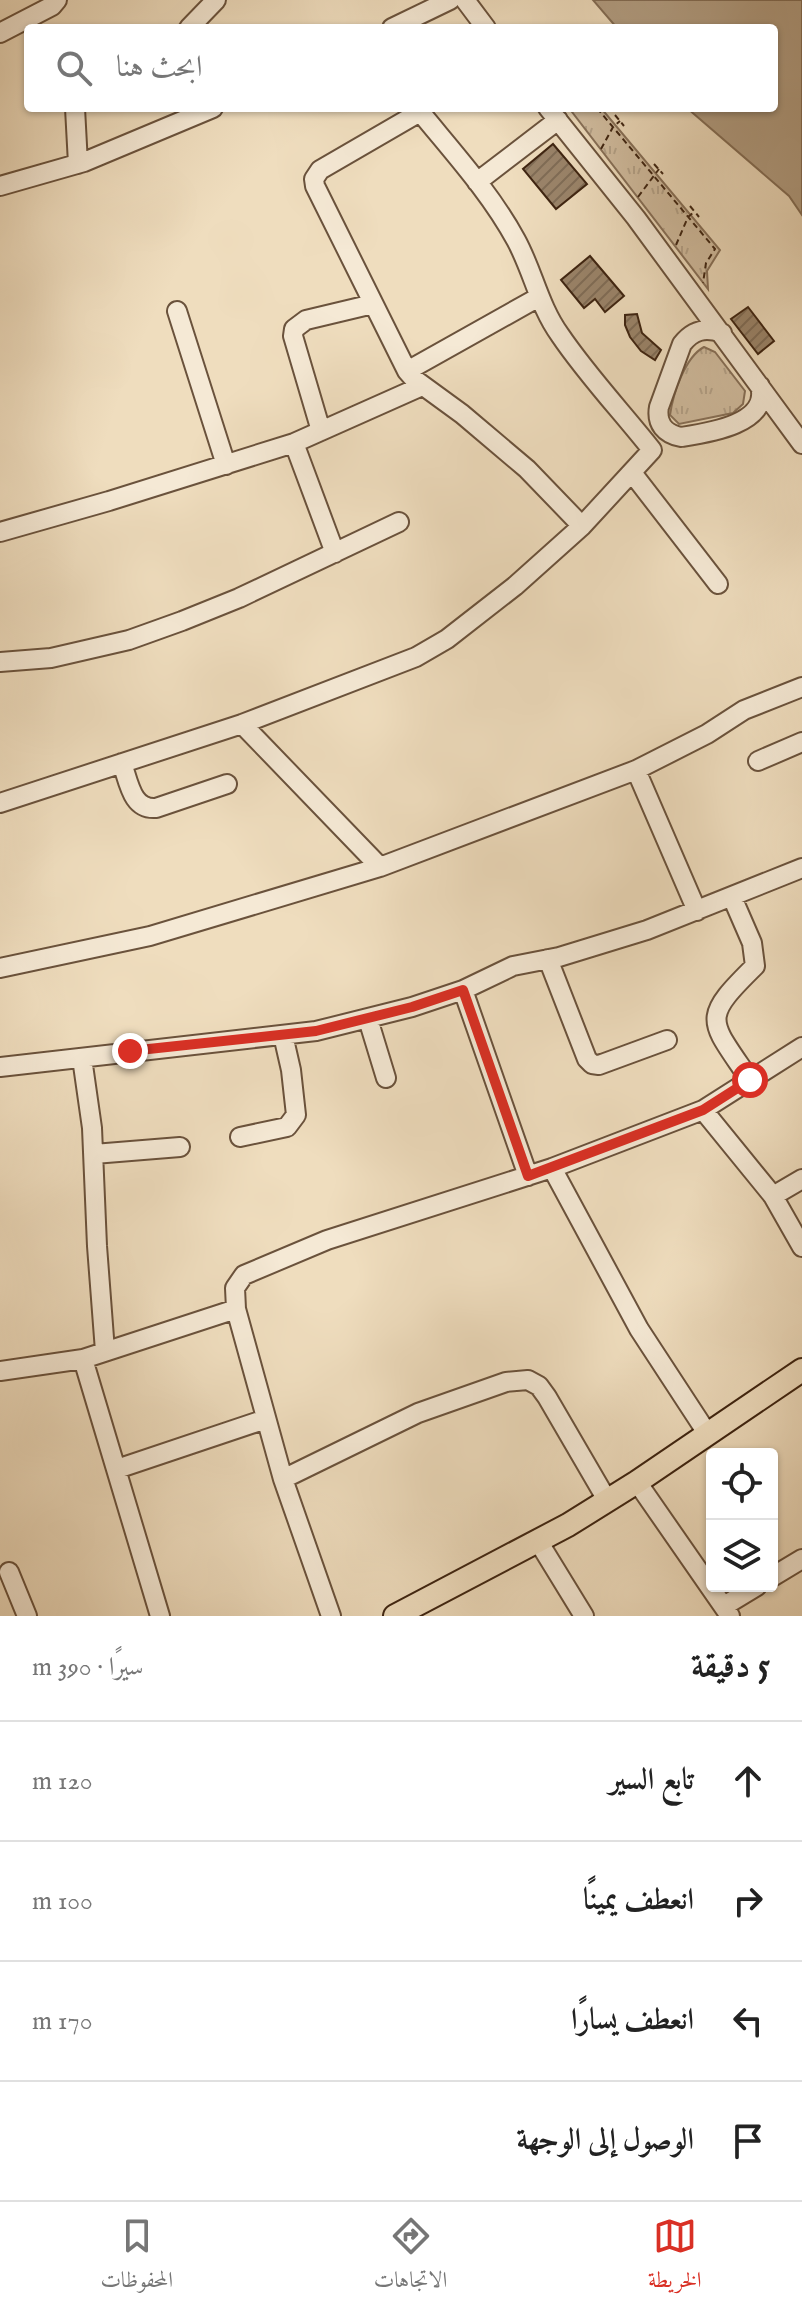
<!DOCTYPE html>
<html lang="ar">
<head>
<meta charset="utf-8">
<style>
	body { margin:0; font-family:"IM FELL English",Amiri,serif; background:#f6f6f6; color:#222; direction:rtl }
	.controls { position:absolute; right:24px; bottom:24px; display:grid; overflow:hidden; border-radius:8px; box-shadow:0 2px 6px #0004 }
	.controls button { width:72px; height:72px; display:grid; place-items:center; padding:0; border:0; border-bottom:2px solid #e0e0e0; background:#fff; color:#222; font:40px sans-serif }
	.stop { position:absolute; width:24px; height:24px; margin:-18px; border:6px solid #d93025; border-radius:50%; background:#fff }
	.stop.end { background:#d93025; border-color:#fff; box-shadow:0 2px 8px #0008 }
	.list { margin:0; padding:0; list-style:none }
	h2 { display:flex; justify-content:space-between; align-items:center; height:104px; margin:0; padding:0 32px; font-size:34px }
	h2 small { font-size:26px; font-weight:400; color:#767676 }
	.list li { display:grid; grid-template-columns:52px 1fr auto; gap:24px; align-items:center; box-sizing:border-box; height:120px; padding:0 32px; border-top:2px solid #e0e0e0 }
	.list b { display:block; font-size:30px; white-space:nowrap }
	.list em { font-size:26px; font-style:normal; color:#767676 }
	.icon { flex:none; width:44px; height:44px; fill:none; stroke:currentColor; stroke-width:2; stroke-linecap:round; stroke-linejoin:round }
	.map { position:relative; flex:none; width:802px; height:1616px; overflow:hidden; direction:ltr }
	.search { position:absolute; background:#fff; box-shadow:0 2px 6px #0004; left:24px; right:24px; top:24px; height:88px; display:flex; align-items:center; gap:20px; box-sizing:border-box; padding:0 28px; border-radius:8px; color:#767676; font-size:30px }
	.sheet { height:584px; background:#fff }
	nav { display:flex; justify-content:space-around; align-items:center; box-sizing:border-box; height:112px; border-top:2px solid #e0e0e0; background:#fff; font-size:22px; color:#767676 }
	nav a { display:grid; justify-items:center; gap:4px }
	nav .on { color:#d93025 }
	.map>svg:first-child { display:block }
</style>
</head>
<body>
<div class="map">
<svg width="802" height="1616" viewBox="0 0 802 1616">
	<defs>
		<pattern id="grass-tufts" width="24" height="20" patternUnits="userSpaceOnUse" patternTransform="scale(2)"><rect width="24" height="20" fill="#d1bda0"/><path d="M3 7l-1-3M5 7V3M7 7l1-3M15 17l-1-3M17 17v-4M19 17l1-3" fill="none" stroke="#b4a289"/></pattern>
		<pattern id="building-hatch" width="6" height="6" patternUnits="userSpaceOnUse" patternTransform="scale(2)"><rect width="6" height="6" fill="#9a846a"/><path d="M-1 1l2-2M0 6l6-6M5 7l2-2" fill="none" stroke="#7f6c56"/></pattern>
	</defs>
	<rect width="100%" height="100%" fill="#efddbe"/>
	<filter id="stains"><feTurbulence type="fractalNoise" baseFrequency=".0025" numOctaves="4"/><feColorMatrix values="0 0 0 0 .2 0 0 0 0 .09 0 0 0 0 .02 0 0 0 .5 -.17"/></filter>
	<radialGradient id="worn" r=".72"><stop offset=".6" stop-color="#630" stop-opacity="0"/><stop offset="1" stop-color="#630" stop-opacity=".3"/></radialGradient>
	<path fill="url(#grass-tufts)" stroke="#877058" stroke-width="2" d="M569,108H601L720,250L707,271L708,289Z
		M704,347L715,352L745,391L743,404L733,413L679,424L670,415C673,394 685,357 704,347Z"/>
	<path fill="#b29e83" stroke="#836d55" stroke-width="2" d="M593,0H802V215L789,196L687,108H774V28H617Z"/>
	<path fill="url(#building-hatch)" stroke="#3d2310" stroke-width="2" d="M553,144L587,184L556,209L523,169Z
		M590,256L624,296L605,312L595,299L584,308L561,280Z
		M748,307L774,341L758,354L731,319Z
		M637,314L642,333L661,350L655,360L641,351L630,337L625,325V315Z"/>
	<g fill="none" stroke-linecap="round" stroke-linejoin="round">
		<g stroke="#6a523c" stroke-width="22">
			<path id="minor" d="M465,0L486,28
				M189,28L216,0
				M392,28L450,0
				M0,33L52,6L57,0
				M75,108L78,164
				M548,108L636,218L802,444
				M420,112L320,170L314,179L315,186L407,371L414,379L462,414L527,469L582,526
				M477,182L558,120
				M0,186L84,162L213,108
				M177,311L226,465
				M722,333C705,327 693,330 682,344L659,407C656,424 665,434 681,437C707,433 771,424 760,386
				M407,371L539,297
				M321,431L293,336L294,329L306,320L373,304
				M294,443L335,553
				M633,474L718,584
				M0,532L109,501L294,443L422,386
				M0,662L51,658L129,640L182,621L239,598L399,522
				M242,724L380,867
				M758,761L802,742
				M122,763C129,783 132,810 156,808L227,784
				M636,770L697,911
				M0,803L242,724L416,657L447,639L515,586L582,526L652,450C622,412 587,375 560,335C539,306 533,271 516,240C490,192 451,150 417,108
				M732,897L752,943L755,966C700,1020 709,1019 750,1080
				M548,959L587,1059L592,1064L599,1065L667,1040
				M0,968L150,936L380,867L636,770L707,734L744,710L802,687
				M463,990L528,1176
				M368,1019L386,1078
				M82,1058L92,1128L97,1246L105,1351
				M0,1067L316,1031L412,1007L463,990L513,966L559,957L647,930L802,868
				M703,1110L773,1196L802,1247
				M240,1137L287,1127L296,1115L291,1070L283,1035
				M94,1154L180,1147
				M552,1168L639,1329L707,1433
				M773,1196L802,1179
				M83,1359L160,1616
				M0,1371L83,1359L236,1309
				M117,1469L266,1419
				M283,1479L418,1413L506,1382L528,1380L539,1386L547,1397L607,1500
				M637,1482L730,1616
				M538,1541L584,1616
				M9,1572L27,1616
				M772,1577L802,1559
				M724,1606L757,1586
				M331,1616L283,1479L236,1309L235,1288L244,1275L327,1240L552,1168L703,1110L802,1047"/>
		</g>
		<g stroke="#3d2310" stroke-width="26">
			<path id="major" d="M395,1616L568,1525L637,1482L802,1370"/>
		</g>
		<path stroke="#3d2310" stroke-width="2" stroke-dasharray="6 4" stroke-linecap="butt" d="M597,108L715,249L706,263L703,283
			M615,115L624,126
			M601,149L613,127L620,121
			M654,164L663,174
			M638,197L659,169
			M690,206L699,217
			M676,245L688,217L694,212"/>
		<use href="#minor" stroke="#f5e9d5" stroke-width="18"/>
		<use href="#major" stroke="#efddbe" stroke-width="22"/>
	</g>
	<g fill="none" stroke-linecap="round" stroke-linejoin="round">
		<path stroke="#d93025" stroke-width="10" d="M130,1051L316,1031L412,1007L463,990L528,1176L703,1110L750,1080"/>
	</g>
	<rect width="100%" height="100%" filter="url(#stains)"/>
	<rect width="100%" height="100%" fill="url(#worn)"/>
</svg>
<div class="controls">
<button><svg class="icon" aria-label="locate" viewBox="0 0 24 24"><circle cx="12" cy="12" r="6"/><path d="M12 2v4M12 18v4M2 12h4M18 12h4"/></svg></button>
<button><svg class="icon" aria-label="layers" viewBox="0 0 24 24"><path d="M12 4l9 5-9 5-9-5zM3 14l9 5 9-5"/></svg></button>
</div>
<div class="stop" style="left:750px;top:1080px"></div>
<div class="stop end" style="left:130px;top:1051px"></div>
<div class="search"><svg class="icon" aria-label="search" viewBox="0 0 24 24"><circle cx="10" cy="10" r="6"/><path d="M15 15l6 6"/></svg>ابحث هنا</div>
</div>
<section class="sheet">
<h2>5 دقيقة<small>سيرًا · 390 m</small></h2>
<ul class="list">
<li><svg class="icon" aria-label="ahead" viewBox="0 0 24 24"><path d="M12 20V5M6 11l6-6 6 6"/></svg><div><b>تابع السير</b></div><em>120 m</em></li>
<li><svg class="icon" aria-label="right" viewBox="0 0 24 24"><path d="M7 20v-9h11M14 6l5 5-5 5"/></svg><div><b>انعطف يمينًا</b></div><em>100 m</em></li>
<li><svg class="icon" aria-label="left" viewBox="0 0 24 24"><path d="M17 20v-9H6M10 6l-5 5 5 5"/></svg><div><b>انعطف يسارًا</b></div><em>170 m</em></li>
<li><svg class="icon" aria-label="arrive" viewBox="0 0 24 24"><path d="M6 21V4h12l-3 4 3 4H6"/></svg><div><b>الوصول إلى الوجهة</b></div></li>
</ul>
</section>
<nav>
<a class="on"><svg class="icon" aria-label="map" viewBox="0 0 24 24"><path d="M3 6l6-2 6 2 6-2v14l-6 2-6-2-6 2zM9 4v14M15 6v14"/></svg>الخريطة</a>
<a><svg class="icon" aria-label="directions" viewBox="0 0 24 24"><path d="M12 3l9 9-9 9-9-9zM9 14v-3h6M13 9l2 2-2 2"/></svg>الاتجاهات</a>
<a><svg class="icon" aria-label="saved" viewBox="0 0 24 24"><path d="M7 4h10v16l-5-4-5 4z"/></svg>المحفوظات</a>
</nav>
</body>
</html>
